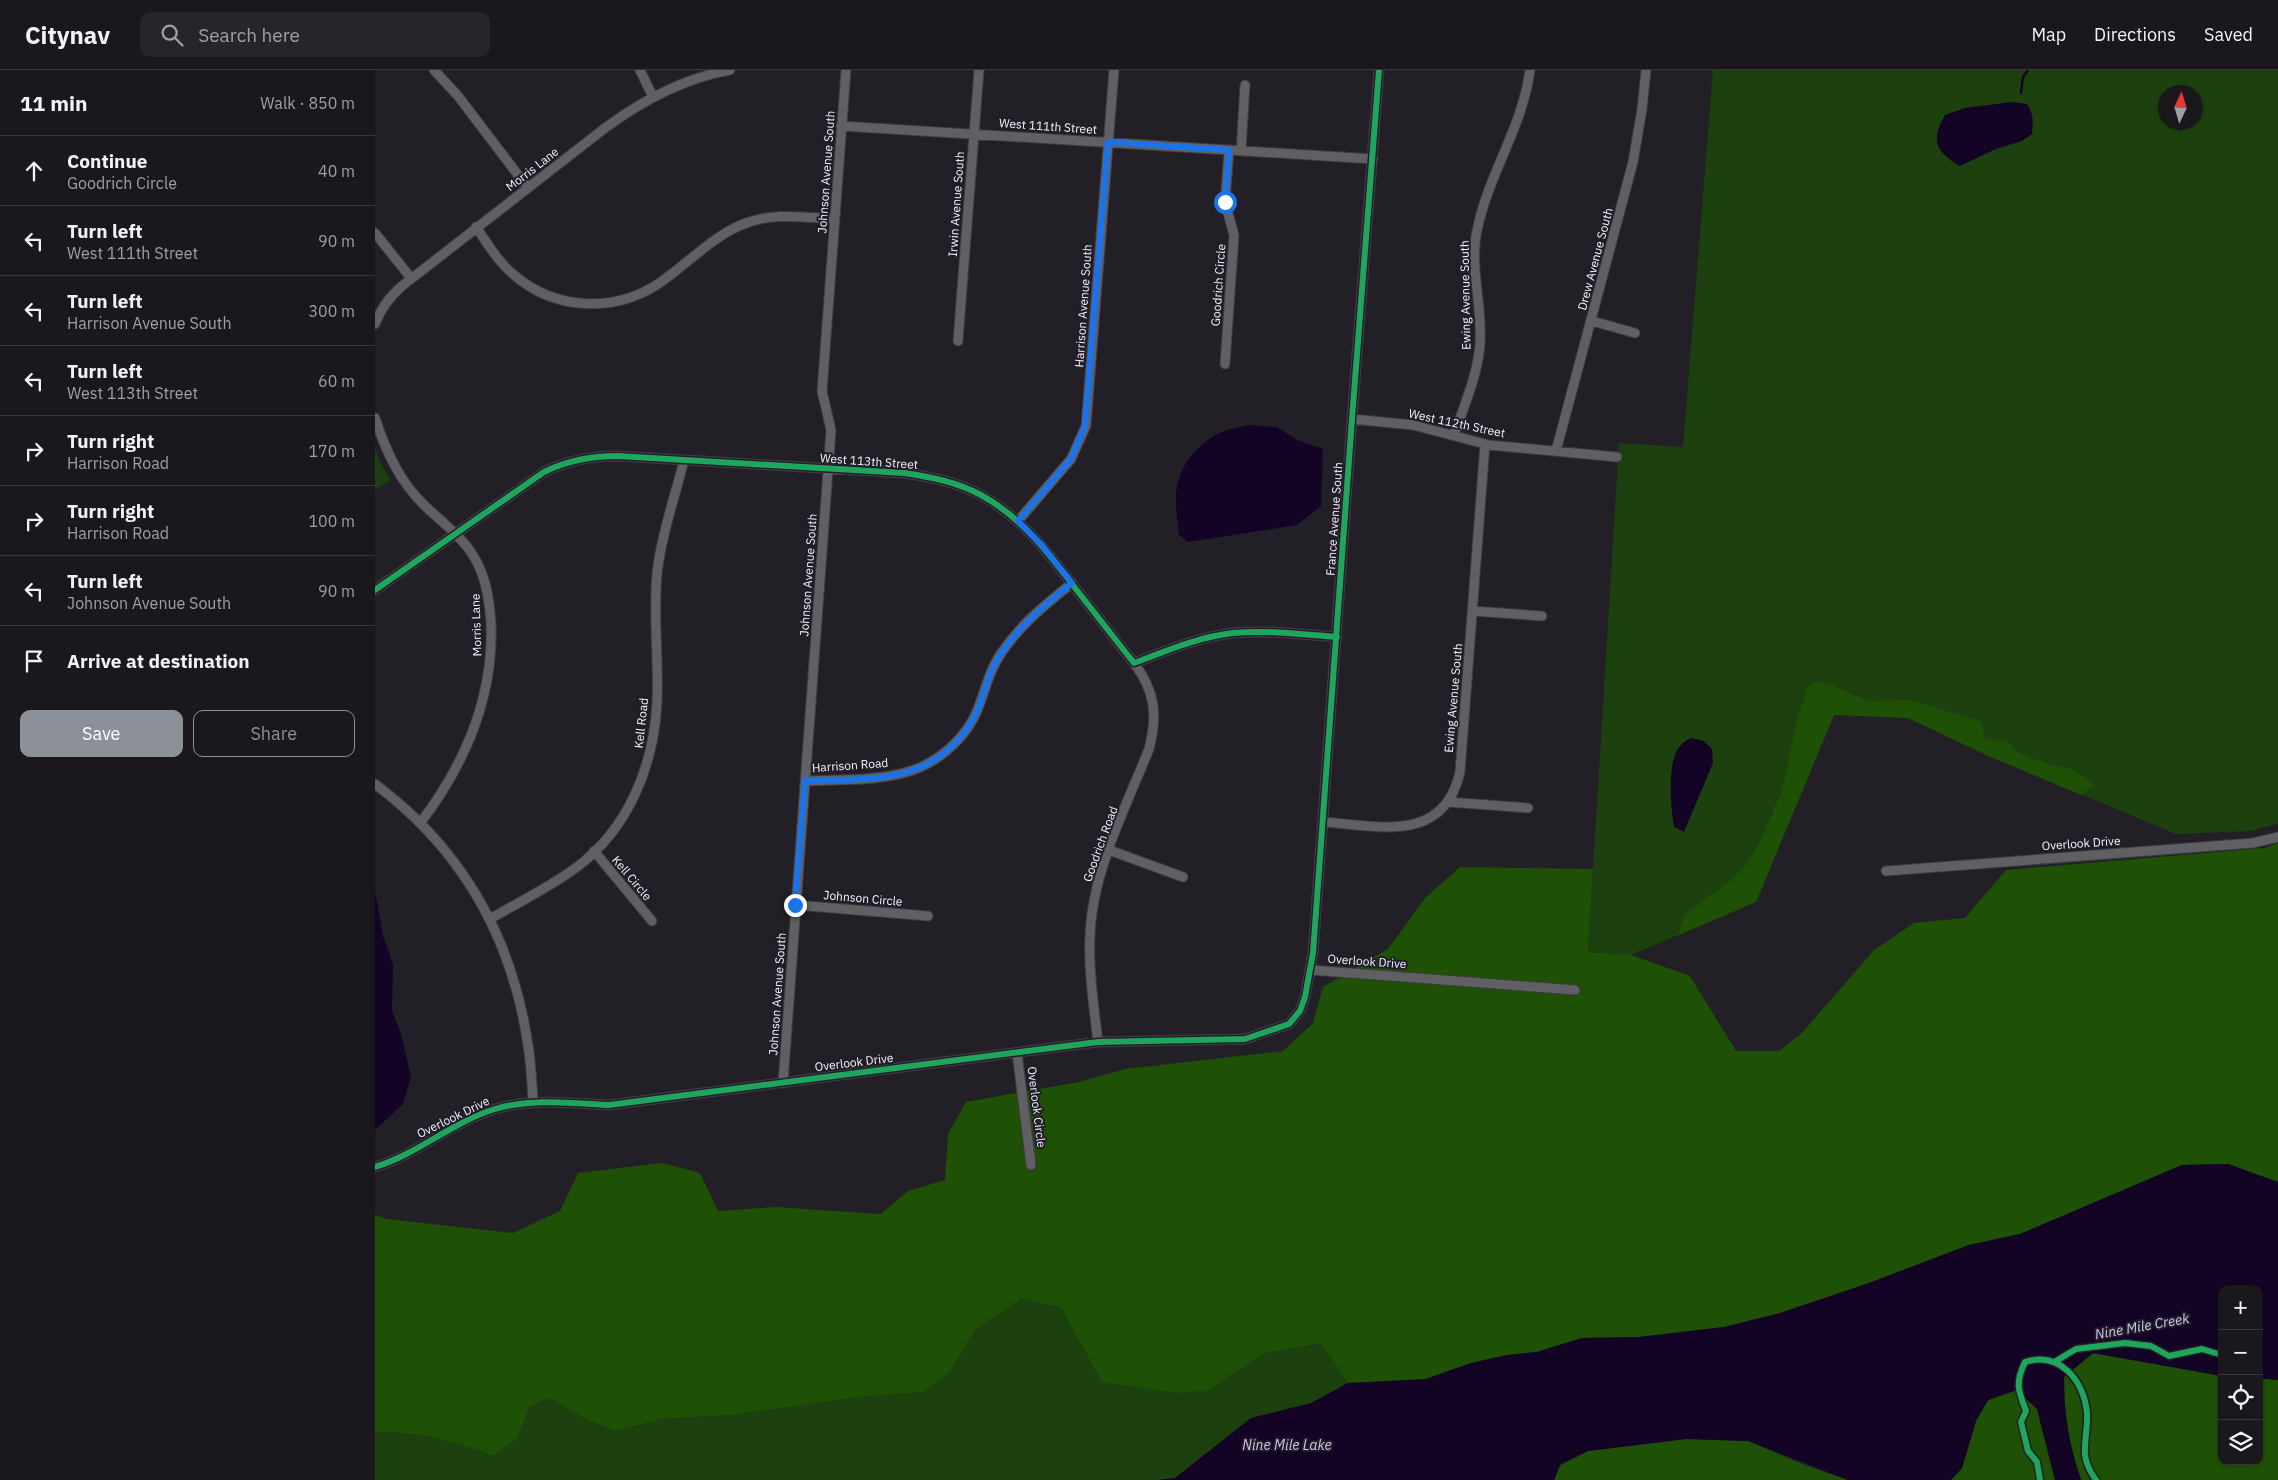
<!DOCTYPE html>
<html lang="en">
<head>
<meta charset="utf-8">
<style>
	body { margin:0; font-family:"IBM Plex Sans",sans-serif; background:#272529; color:#f1f3f6 }
	.controls { position:absolute; right:15px; bottom:15px; display:grid; overflow:hidden; border-radius:10px; box-shadow:0 1px 4px #0004 }
	.controls button { width:45px; height:45px; display:grid; place-items:center; padding:0; border:0; border-bottom:1px solid #38373b; background:#1a181c; color:#f1f3f6; font:25px sans-serif }
	.compass { position:absolute; left:1783px; top:15px; width:45px; height:45px; border-radius:50%; background:#1a181c; box-shadow:0 1px 4px #0004; rotate:4deg }
	.stop { position:absolute; width:15px; height:15px; margin:-11px; border:4px solid #1a73e8; border-radius:50%; background:#fff }
	.stop.end { background:#1a73e8; border-color:#fff; box-shadow:0 1px 5px #0008 }
	.list { margin:0; padding:0; list-style:none }
	h2 { display:flex; justify-content:space-between; align-items:center; height:65px; margin:0; padding:0 20px; font-size:21px }
	h2 small { font-size:16px; font-weight:400; color:#9fa0a3 }
	.list li { display:grid; grid-template-columns:32px 1fr auto; gap:15px; align-items:center; box-sizing:border-box; height:70px; padding:0 20px; border-top:1px solid #38373b }
	.list b { display:block; font-size:19px; white-space:nowrap }
	.list p { margin:0; font-size:16px; white-space:nowrap; color:#9fa0a3 }
	.list em { font-size:16px; font-style:normal; color:#9fa0a3 }
	.actions { display:flex; gap:10px; padding:15px 20px }
	.actions a { flex:1; padding:11px 0; border:1px solid #8c9099; border-radius:10px; text-align:center; font-size:18px; color:#8c9099 }
	.actions .main { background:#8c9099; color:#fff }
	.icon { flex:none; width:28px; height:28px; fill:none; stroke:currentColor; stroke-width:2; stroke-linecap:round; stroke-linejoin:round }
	.map { position:relative; flex:none; width:1903px; height:1410px; overflow:hidden }
	header { display:flex; align-items:center; gap:30px; box-sizing:border-box; height:70px; padding:0 25px; background:#1a181c; border-bottom:1px solid #38373b }
	header strong { font-size:24px }
	nav { display:flex; gap:28px; margin-inline-start:auto; font-size:18px }
	.search { width:350px; height:45px; background:#272529; display:flex; align-items:center; gap:12px; box-sizing:border-box; padding:0 18px; border-radius:10px; color:#9fa0a3; font-size:19px }
	main { display:flex }
	aside { flex:1; background:#1a181c }
	.map>svg:first-child { display:block }
</style>
</head>
<body>
<header>
<strong>Citynav</strong>
<div class="search"><svg class="icon" aria-label="search" viewBox="0 0 24 24"><circle cx="10" cy="10" r="6"/><path d="M15 15l6 6"/></svg>Search here</div>
<nav><a>Map</a><a>Directions</a><a>Saved</a></nav>
</header>
<main>
<aside>
<h2>11 min<small>Walk · 850 m</small></h2>
<ul class="list">
<li><svg class="icon" aria-label="ahead" viewBox="0 0 24 24"><path d="M12 20V5M6 11l6-6 6 6"/></svg><div><b>Continue</b><p>Goodrich Circle</p></div><em>40 m</em></li>
<li><svg class="icon" aria-label="left" viewBox="0 0 24 24"><path d="M17 20v-9H6M10 6l-5 5 5 5"/></svg><div><b>Turn left</b><p>West 111th Street</p></div><em>90 m</em></li>
<li><svg class="icon" aria-label="left" viewBox="0 0 24 24"><path d="M17 20v-9H6M10 6l-5 5 5 5"/></svg><div><b>Turn left</b><p>Harrison Avenue South</p></div><em>300 m</em></li>
<li><svg class="icon" aria-label="left" viewBox="0 0 24 24"><path d="M17 20v-9H6M10 6l-5 5 5 5"/></svg><div><b>Turn left</b><p>West 113th Street</p></div><em>60 m</em></li>
<li><svg class="icon" aria-label="right" viewBox="0 0 24 24"><path d="M7 20v-9h11M14 6l5 5-5 5"/></svg><div><b>Turn right</b><p>Harrison Road</p></div><em>170 m</em></li>
<li><svg class="icon" aria-label="right" viewBox="0 0 24 24"><path d="M7 20v-9h11M14 6l5 5-5 5"/></svg><div><b>Turn right</b><p>Harrison Road</p></div><em>100 m</em></li>
<li><svg class="icon" aria-label="left" viewBox="0 0 24 24"><path d="M17 20v-9H6M10 6l-5 5 5 5"/></svg><div><b>Turn left</b><p>Johnson Avenue South</p></div><em>90 m</em></li>
<li><svg class="icon" aria-label="arrive" viewBox="0 0 24 24"><path d="M6 21V4h12l-3 4 3 4H6"/></svg><div><b>Arrive at destination</b></div></li>
</ul>
<div class="actions"><a class="main">Save</a><a>Share</a></div>
</aside>
<div class="map">
<svg width="1903" height="1410" viewBox="0 0 1903 1410">
	<rect width="100%" height="100%" fill="#222026"/>
	<path fill="#1d410e" fill-rule="evenodd" d="M1338,0H1903V753L1901,754L1876,761L1801,764L1609,684L1533,648L1459,645L1381,832L1256,885L1213,882L1244,373L1308,377ZM1790,22H1820V52H1790Z
		M0,379L4,391L16,410L0,419Z
		M646,1229L686,1238L727,1312L833,1320L891,1283L946,1273L973,1313L937,1333L876,1348L800,1408L782,1410H0V1362C41,1361 80,1371 118,1386L143,1368L154,1337L175,1328L212,1350L240,1361L287,1349L357,1345L485,1327L548,1322L575,1302L600,1260Z"/>
	<path fill="#1e5005" d="M1442,612L1454,614L1493,631L1535,630L1605,651L1611,669L1631,670L1643,683L1675,695L1697,699L1720,715L1706,725L1609,684L1533,648L1459,645L1381,832L1304,865L1309,845L1355,811L1371,795L1387,768L1407,720L1423,646L1433,617Z
		M1903,773V1112L1853,1094L1807,1095L1645,1164L1594,1175L1494,1213L1405,1243L1349,1257L1264,1267L1207,1268L1162,1282L1132,1285L1096,1293L1045,1311L973,1313L946,1273L891,1283L833,1320L803,1323L727,1312L686,1238L646,1229L600,1260L575,1302L548,1322L485,1327L357,1345L287,1349L240,1361L212,1350L175,1328L154,1337L143,1368L118,1386C80,1371 41,1361 0,1362V1145L12,1149L138,1163L185,1141L203,1103L287,1093L325,1103L343,1141L401,1137L506,1144L533,1121L570,1110L573,1064L591,1032L704,1012L750,999L908,981L938,953L948,917L1013,879L1050,828L1085,797L1218,799L1213,882L1256,885L1315,906L1361,981H1404L1427,963L1499,880L1539,853L1590,848L1631,800L1890,778Z
		M1718,1283L1847,1306V1391H1884V1308L1903,1310V1410H1706C1694,1374 1689,1345 1689,1307Z
		M1642,1320L1662,1339L1680,1410H1576L1587,1398L1601,1351L1613,1330Z
		M1311,1369L1373,1371L1427,1394L1473,1410H1179L1185,1395L1213,1381Z"/>
	<path fill="#130425" d="M1637,32L1652,34C1659,44 1658,52 1657,64L1647,71L1621,79L1585,96C1559,81 1556,70 1570,45L1590,38Z
		M874,355L902,357L922,370L948,379L946,436L922,455L813,472L804,465C803,451 800,437 801,423C803,395 826,369 852,360C859,358 867,357 874,355Z
		M1316,668L1329,671L1337,679L1338,693L1309,762L1299,757C1296,738 1291,689 1306,675C1308,672 1312,670 1316,668Z
		M0,821L8,866L18,894L17,941L26,964L36,1007L28,1034L0,1060Z
		M1853,1094L1903,1112V1310L1884,1308V1219H1847V1306L1718,1283L1689,1307C1689,1345 1694,1374 1706,1410H1680L1662,1339L1642,1320L1613,1330L1601,1351L1587,1398L1576,1410H1473L1373,1371L1311,1369L1213,1381L1185,1395L1179,1410H782L800,1408L876,1348L936,1333L973,1313L1051,1309L1096,1293L1132,1285L1162,1282L1207,1268L1264,1267L1349,1257L1405,1243L1494,1213L1594,1175L1645,1164L1807,1095Z"/>
	<g fill="none" stroke-linecap="round" stroke-linejoin="round">
		<path stroke="#130425" stroke-width="2.5" d="M1646,23L1648,7L1653,0"/>
		<g stroke="#3e3c42" stroke-width="11">
			<path id="minor" d="M59,0L83,26L153,118
				M265,0L278,27
				M466,56L998,89
				M866,81L870,15
				M101,157C113,174 123,192 139,205C181,241 241,243 286,212C313,193 336,168 366,155C396,142 428,147 460,149
				M0,163L36,208
				M1217,251L1260,263
				M0,254C6,238 14,227 27,216L230,58C268,30 309,8 355,0
				M583,271L604,0
				M850,294L859,165L850,132L854,80
				M0,348C11,381 24,411 50,436C65,450 81,462 93,478C110,500 114,526 116,553C119,628 90,694 46,752
				M977,349L1038,355L1114,375L1242,387
				M1079,365C1089,336 1103,304 1105,274C1108,234 1093,195 1103,156C1115,102 1148,55 1155,0
				M1181,381L1258,92L1267,39L1271,0
				M643,451L696,389L711,356L739,0
				M0,520L169,402C193,390 216,386 243,386L529,403C556,407 582,412 606,425C646,447 673,482 700,518C720,543 739,568 759,593C791,581 823,567 858,563C893,560 927,564 962,567
				M1098,541L1167,546
				M430,711C467,709 512,712 546,697C570,686 592,665 602,641C610,622 614,600 627,582C646,554 671,534 697,513
				M0,714C87,779 137,867 153,975C156,994 157,1013 158,1032
				M1073,732L1153,738
				M948,752C1004,756 1069,774 1085,702L1110,374
				M734,780L808,807
				M219,781L277,851
				M1511,801L1878,773L1903,767
				M421,835L553,846
				M115,849C144,832 175,817 202,797C254,758 279,695 282,632C284,589 278,546 282,504C286,466 300,427 309,390
				M936,900L1200,920
				M723,972C718,929 711,886 717,843C725,786 753,732 774,679C783,645 780,621 759,593
				M642,983L656,1095
				M408,1013L456,360L447,321L471,0
				M0,1097C43,1084 77,1052 120,1039C157,1028 196,1033 234,1035L723,972L870,969L914,954L925,941L930,927L938,883L977,349L1004,0"/>
		</g>
		<use href="#minor" stroke="#605f63" stroke-width="9"/>
		<g stroke="#211d29" stroke-width="9">
			<path id="cycleway" d="M0,520L169,402C193,390 216,386 243,386L529,403C556,407 582,412 606,425C646,447 673,482 700,518C720,543 739,568 759,593C791,581 823,567 858,563C893,560 927,564 962,567
				M0,1097C43,1084 77,1052 120,1039C157,1028 196,1033 234,1035L723,972L870,969L914,954L925,941L930,927L938,883L977,349L1004,0
				M1681,1291L1701,1279L1750,1273L1776,1276L1794,1286L1827,1279L1847,1285
				M1665,1410L1662,1392L1653,1381L1646,1352L1651,1341C1643,1320 1640,1313 1650,1292C1685,1281 1708,1310 1712,1342C1713,1357 1709,1371 1710,1385C1711,1394 1716,1403 1721,1410"/>
		</g>
		<use href="#cycleway" stroke="#20a55d" stroke-width="6"/>
	</g>
	<g fill="none" stroke-linecap="round" stroke-linejoin="round">
		<path stroke="#1a73e8" stroke-width="6" d="M420,835L430,711C467,709 512,712 546,697C570,686 592,665 602,641C610,622 614,600 627,582C646,554 671,534 697,513L666,474L643,451L696,389L710,356L733,72L854,80L850,132"/>
	</g>
	<g text-anchor="middle" dominant-baseline="central" stroke-width="4" stroke-linejoin="round" paint-order="stroke">
		<g font-size="12" fill="#f5f3fb" stroke="#211d29">
			<text transform="translate(673 56) rotate(4)">West 111th Street</text>
			<text transform="translate(157 99) rotate(-38)">Morris Lane</text>
			<text transform="translate(451 102) rotate(-86)">Johnson Avenue South</text>
			<text transform="translate(581 134) rotate(-86)">Irwin Avenue South</text>
			<text transform="translate(1220 189) rotate(-75)">Drew Avenue South</text>
			<text transform="translate(843 215) rotate(-86)">Goodrich Circle</text>
			<text transform="translate(1090 225) rotate(-91)">Ewing Avenue South</text>
			<text transform="translate(708 236) rotate(-86)">Harrison Avenue South</text>
			<text transform="translate(1082 353) rotate(12)">West 112th Street</text>
			<text transform="translate(494 391) rotate(4)">West 113th Street</text>
			<text transform="translate(959 449) rotate(-86)">France Avenue South</text>
			<text transform="translate(433 505) rotate(-86)">Johnson Avenue South</text>
			<text transform="translate(101 555) rotate(-92)">Morris Lane</text>
			<text transform="translate(1078 628) rotate(-85)">Ewing Avenue South</text>
			<text transform="translate(266 653) rotate(-84)">Kell Road</text>
			<text transform="translate(475 695) rotate(-4)">Harrison Road</text>
			<text transform="translate(1706 773) rotate(-4)">Overlook Drive</text>
			<text transform="translate(725 774) rotate(-70)">Goodrich Road</text>
			<text transform="translate(257 808) rotate(50)">Kell Circle</text>
			<text transform="translate(488 828) rotate(5)">Johnson Circle</text>
			<text transform="translate(992 891) rotate(4)">Overlook Drive</text>
			<text transform="translate(402 924) rotate(-86)">Johnson Avenue South</text>
			<text transform="translate(479 992) rotate(-7)">Overlook Drive</text>
			<text transform="translate(662 1037) rotate(83)">Overlook Circle</text>
			<text transform="translate(78 1047) rotate(-26)">Overlook Drive</text>
		</g>
		<g font-size="14" font-style="italic" fill="#d3c3ef" stroke="#211d29">
			<text transform="translate(1767 1256) rotate(-10)">Nine Mile Creek</text>
			<text x="912" y="1375">Nine Mile Lake</text>
		</g>
	</g>
</svg>
<div class="controls">
<button>+</button>
<button>−</button>
<button><svg class="icon" aria-label="locate" viewBox="0 0 24 24"><circle cx="12" cy="12" r="6"/><path d="M12 2v4M12 18v4M2 12h4M18 12h4"/></svg></button>
<button><svg class="icon" aria-label="layers" viewBox="0 0 24 24"><path d="M12 4l9 5-9 5-9-5zM3 14l9 5 9-5"/></svg></button>
</div>
<svg class="compass" viewBox="-18 -18 36 36"><path d="M0-13l5 13h-10z" fill="#e53935"/><path d="M0 13l5-13h-10z" fill="#9fa0a3"/></svg>
<div class="stop" style="left:850px;top:132px"></div>
<div class="stop end" style="left:420px;top:835px"></div>
</div>
</main>
</body>
</html>
